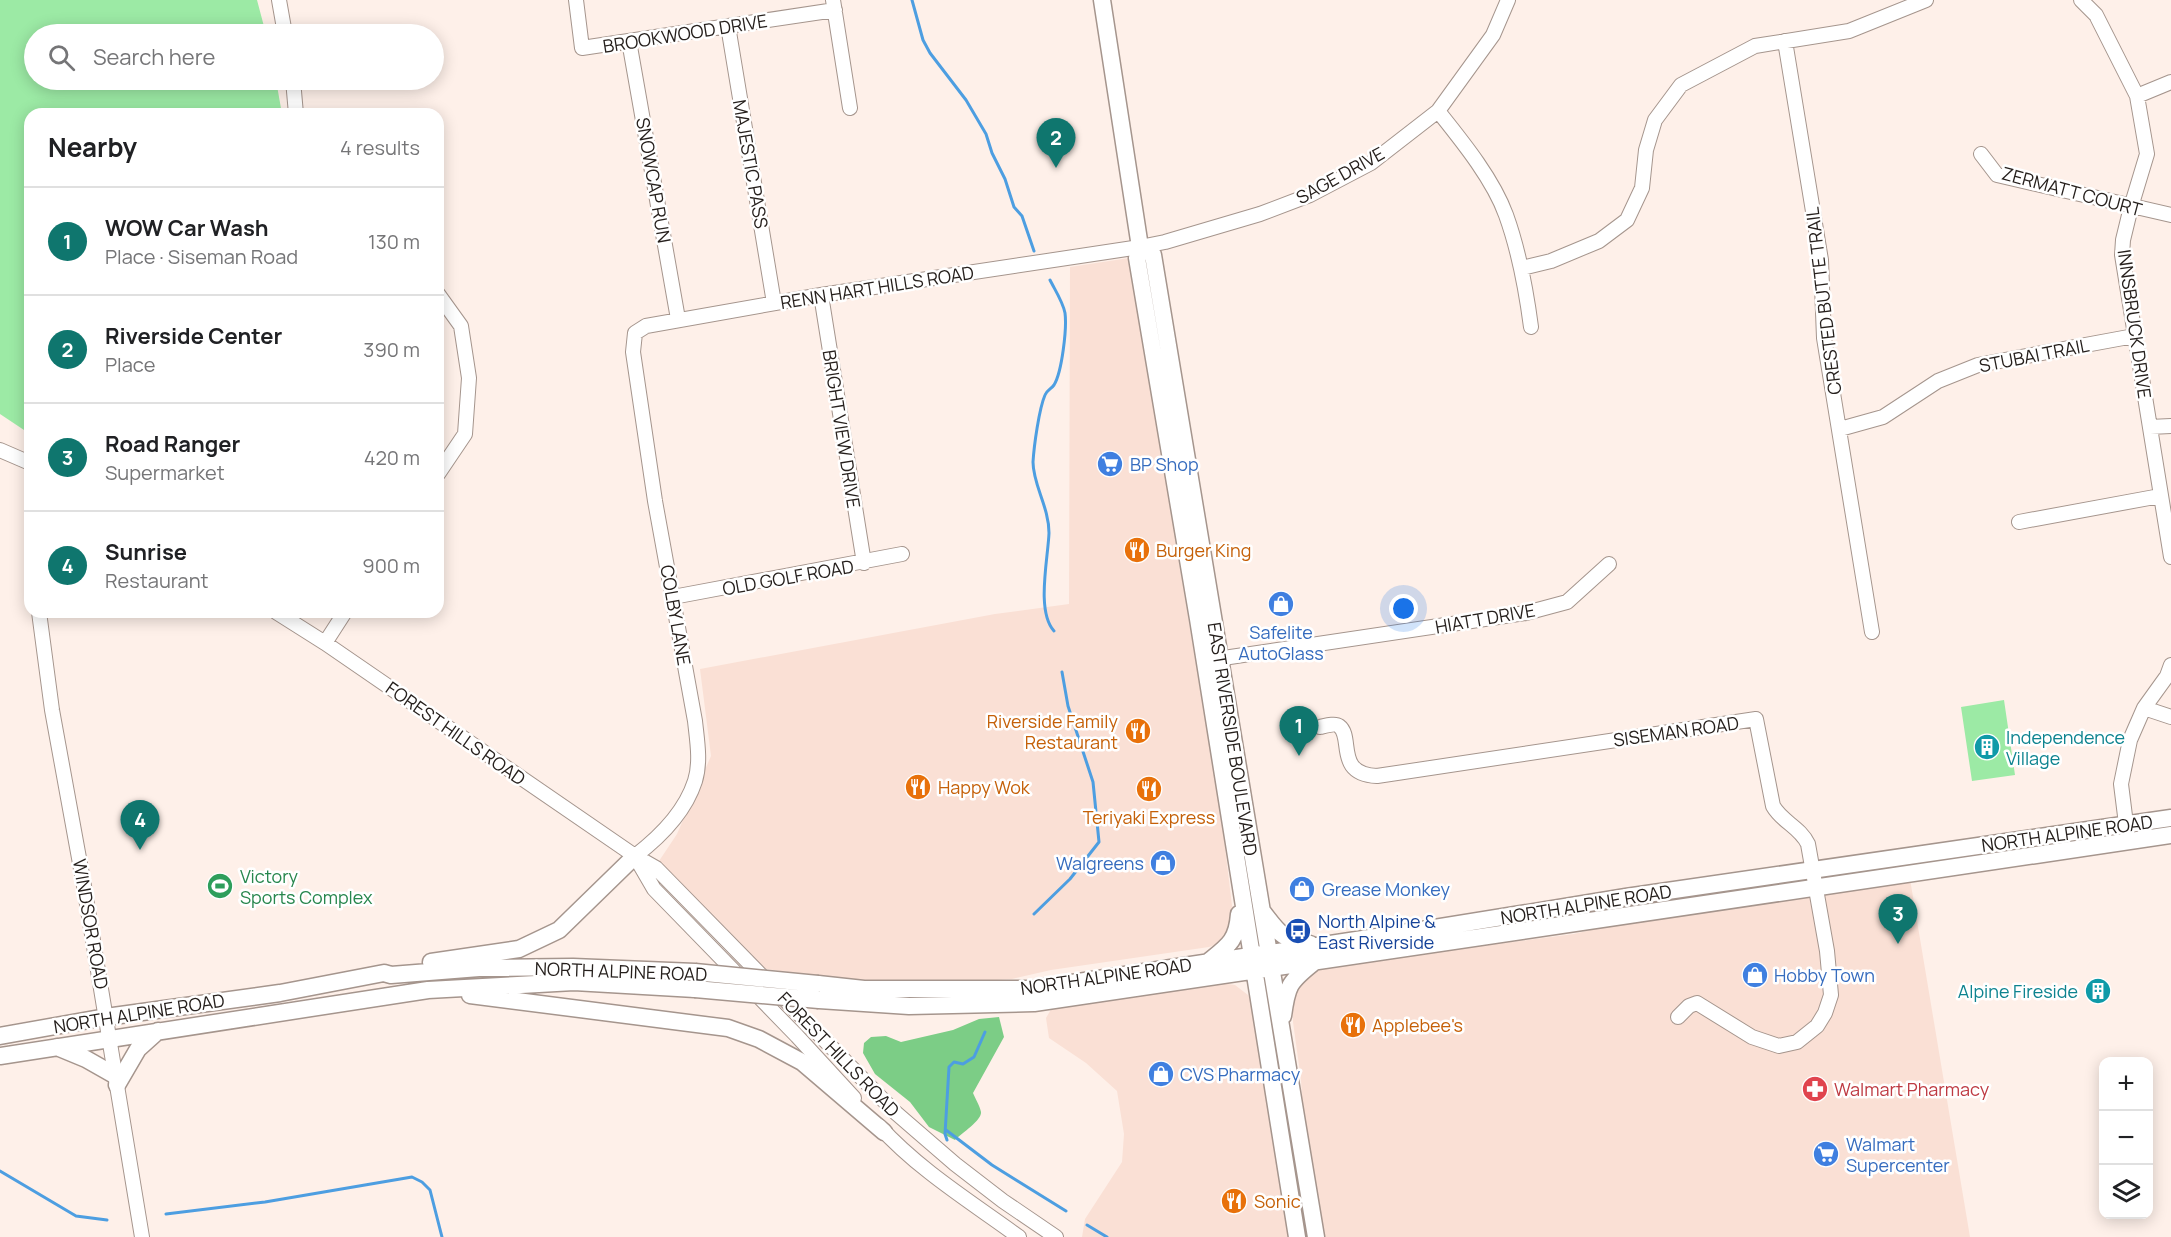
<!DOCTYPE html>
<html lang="en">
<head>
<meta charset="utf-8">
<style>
	body { margin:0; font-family:Manrope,sans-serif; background:#f6f6f6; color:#202124 }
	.controls { position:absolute; right:18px; bottom:18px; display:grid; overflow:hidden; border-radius:12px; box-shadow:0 3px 15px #0003 }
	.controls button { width:54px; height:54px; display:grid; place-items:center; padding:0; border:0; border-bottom:2px solid #e0e0e0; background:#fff; color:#202124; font:30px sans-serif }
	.you { position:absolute; left:1404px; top:609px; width:21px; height:21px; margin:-15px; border:4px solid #fff; border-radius:50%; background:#1a73e8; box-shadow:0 0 0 9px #1a73e833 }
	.badge { display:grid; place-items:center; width:39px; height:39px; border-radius:50%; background:#0f766e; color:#fff; font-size:20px; font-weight:700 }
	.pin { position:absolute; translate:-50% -50px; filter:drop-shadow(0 2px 3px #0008) }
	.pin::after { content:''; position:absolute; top:32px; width:21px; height:18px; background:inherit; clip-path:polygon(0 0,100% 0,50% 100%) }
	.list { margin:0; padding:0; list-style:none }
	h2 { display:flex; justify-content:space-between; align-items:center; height:78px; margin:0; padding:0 24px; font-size:26px }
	h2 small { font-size:20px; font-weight:400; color:#757577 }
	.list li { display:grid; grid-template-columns:39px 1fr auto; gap:18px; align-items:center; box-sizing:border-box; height:108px; padding:0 24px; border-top:2px solid #e0e0e0 }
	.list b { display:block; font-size:22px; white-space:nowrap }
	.list p { margin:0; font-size:20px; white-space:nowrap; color:#757577 }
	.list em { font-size:20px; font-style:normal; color:#757577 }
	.icon { flex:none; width:33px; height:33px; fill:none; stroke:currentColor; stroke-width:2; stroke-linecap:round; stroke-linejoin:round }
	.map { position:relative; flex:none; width:2171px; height:1237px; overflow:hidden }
	.search { position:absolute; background:#fff; box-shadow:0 3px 15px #0003; left:24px; top:24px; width:420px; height:66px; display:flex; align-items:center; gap:15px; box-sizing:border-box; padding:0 21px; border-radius:33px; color:#757577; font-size:22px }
	.panel { position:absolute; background:#fff; box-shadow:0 3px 15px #0003; left:24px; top:108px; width:420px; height:510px; border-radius:18px }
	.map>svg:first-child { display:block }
</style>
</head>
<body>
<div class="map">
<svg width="2171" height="1237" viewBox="0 0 2171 1237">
	<rect width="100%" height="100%" fill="#fef0e9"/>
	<path fill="#fae0d5" d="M1129,258L1222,822L1233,914L1230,933L1221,943L1209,947L1051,970L1012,979L982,981L919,983L845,980L766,969L659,861L677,834L711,756L700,669L995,614L1069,604L1070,267Z
		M1910,879L1970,1237H1323L1303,1114L1301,1080L1293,1022L1292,992L1319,967L1471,945L1496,944L1574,934L1628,921Z
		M1215,982L1235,985L1248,995L1253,1005L1293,1237H1082L1085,1219L1122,1162L1124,1134L1117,1091L1086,1063L1049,1038L1046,1018L1053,1006Z"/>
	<path fill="#9ceaa5" d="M0,0H257L266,34H34V80H276L282,114H30V434L0,414Z
		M2004,700L2015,775L1972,781L1961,707Z"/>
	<path fill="#7ccd86" d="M999,1017L1004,1037L973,1093C975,1098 980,1106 981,1112C982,1120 962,1133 955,1140L929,1127L910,1102L875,1074L863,1053L864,1043L871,1037L886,1036L901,1042L953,1030L979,1019Z"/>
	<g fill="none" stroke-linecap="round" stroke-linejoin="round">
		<path stroke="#4d9ee1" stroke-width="3" d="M912,0L923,40L930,53L966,100L986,134L992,153L1005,179L1014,207L1022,216L1034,251
			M1050,280C1055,290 1063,302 1065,313C1067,328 1062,372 1054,385C1051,389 1047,390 1045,395C1039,409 1034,446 1033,462C1033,485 1049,507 1049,533C1048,559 1036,611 1054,631
			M1034,914L1070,879L1099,842L1093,782L1068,706L1062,672
			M946,1130L992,1165L1066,1211
			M947,1140L945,1134L949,1067L954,1062L963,1064L974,1057L985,1032
			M0,1171L76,1216L107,1220
			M166,1214L265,1202L412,1177L422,1182L430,1190L442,1237
			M1087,1225L1107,1237"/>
		<g stroke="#a5958d" stroke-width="16">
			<path id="minor" d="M279,0L285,34
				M576,0L582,48L835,10
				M833,0L850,108
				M2081,0L2096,15L2137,96L2147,154L2131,207L2123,240L2122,255L2171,557
				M728,26L774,303
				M629,41L678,319
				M1785,41L1821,260L1824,338L1872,632
				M293,80L296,114
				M2137,96L2171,82
				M1438,111C1462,141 1493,179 1506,215C1519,251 1526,289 1531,327
				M1981,154L1997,175L2171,215
				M1522,268L1551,261L1599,241L1627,220L1642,188L1646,150L1655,120L1681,85L1755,46L1849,31L1926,0
				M438,294L461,326L469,378L465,434L438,474
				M821,295L864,563
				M2150,427L2171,426
				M1840,429L1883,417L1938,381L1978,365L2134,336
				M0,450L30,463
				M2019,522L2160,496
				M673,597L902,554
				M39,612L52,710L83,880L142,1237
				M276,612L325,643L635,856L656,868L896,1113L955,1164L1003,1201L1056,1237
				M325,643L345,612
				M1210,660L1526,613L1567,602L1609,564
				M2144,708L2171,717
				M1320,727C1325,726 1335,723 1339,726C1354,737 1334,774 1377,776L1756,719L1773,806C1782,822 1800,827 1808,844L1827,951L1831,995L1825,1013L1817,1026L1797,1042L1779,1046L1752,1037L1697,1003L1689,1006L1678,1017
				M2127,832L2121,784L2130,740L2144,708L2167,676L2171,665
				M635,856C660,837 685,812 695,781C701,762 697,740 695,721L655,501L633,352L635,333L646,326L821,295L1140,247L1165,242L1260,214L1310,195L1371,163L1438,111L1493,35L1508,0
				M636,858L654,889L797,1036L854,1098
				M879,1126C919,1170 971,1202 1019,1237"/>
		</g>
		<g stroke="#a5958d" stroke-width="19">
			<path id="major" d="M1102,0L1140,247L1137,258L1198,619L1297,1237
				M1140,247L1153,255L1316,1237
				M1262,911C1280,934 1281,939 1310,944
				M431,962L519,949L559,930L635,856
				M1208,962C1228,946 1237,941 1239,914
				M818,984L864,989H1032L1422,930L1626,897L2171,818
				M470,995L728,1028L759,1039L802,1062L884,1132
				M819,1000L909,1006L1034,1003L2171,835
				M1283,1016C1287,986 1289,982 1313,963
				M0,1036L106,1017L280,993L384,973L391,975L479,968L573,967L695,972
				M57,1047L86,1059L116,1076
				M0,1056L428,990L574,982L695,989
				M117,1085L138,1049L158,1031"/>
		</g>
		<use href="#minor" stroke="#fff" stroke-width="14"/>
		<use href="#major" stroke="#fff" stroke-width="16"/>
		<g stroke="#a5958d" stroke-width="19" stroke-linecap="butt">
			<path id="major-bridge" d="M695,972L818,984
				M695,989L819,1000"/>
		</g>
		<use href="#major-bridge" stroke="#fff" stroke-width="16"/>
	</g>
	<defs>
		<g id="supermarket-disc" transform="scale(1.35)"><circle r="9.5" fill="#3f7fe0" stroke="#fff"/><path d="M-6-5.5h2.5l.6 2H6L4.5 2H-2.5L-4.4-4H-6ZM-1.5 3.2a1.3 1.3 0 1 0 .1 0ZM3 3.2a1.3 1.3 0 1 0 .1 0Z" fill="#fff"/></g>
		<g id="restaurant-disc" transform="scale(1.35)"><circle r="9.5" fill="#e8710a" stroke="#fff"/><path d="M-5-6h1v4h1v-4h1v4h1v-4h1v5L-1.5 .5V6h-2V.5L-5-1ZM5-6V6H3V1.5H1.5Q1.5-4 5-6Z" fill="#fff"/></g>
		<g id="shop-disc" transform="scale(1.35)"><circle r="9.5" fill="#3f7fe0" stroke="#fff"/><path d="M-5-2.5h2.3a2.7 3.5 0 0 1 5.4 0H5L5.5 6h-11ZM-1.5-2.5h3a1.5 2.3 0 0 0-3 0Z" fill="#fff"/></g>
		<g id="building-disc" transform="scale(1.35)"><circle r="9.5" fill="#0f9aa8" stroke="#fff"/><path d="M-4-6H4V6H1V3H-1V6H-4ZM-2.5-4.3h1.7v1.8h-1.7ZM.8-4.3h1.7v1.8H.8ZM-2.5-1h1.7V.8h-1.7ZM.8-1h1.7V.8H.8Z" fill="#fff"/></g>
		<g id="stadium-disc" transform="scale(1.35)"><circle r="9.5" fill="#2e9e5b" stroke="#fff"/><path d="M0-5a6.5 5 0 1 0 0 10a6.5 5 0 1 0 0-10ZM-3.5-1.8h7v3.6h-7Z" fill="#fff"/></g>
		<g id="bus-disc" transform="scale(1.35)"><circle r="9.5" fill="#1a4fb4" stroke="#fff"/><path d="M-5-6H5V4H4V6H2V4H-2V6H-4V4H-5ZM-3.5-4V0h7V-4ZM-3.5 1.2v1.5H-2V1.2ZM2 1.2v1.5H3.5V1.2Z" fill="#fff"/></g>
		<g id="pharmacy-disc" transform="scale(1.35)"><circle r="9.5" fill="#e0444e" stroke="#fff"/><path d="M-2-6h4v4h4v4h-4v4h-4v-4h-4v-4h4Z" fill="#fff"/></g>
	</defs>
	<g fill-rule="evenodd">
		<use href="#supermarket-disc" x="1110" y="464"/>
		<use href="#restaurant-disc" x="1137" y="550"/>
		<use href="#shop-disc" x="1281" y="604"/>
		<use href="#restaurant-disc" x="1138" y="731"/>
		<use href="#building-disc" x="1987" y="747"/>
		<use href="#restaurant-disc" x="918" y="787"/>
		<use href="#restaurant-disc" x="1149" y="789"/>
		<use href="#shop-disc" x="1163" y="863"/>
		<use href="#stadium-disc" x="220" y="886"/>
		<use href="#shop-disc" x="1302" y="889"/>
		<use href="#bus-disc" x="1298" y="931"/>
		<use href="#shop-disc" x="1755" y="975"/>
		<use href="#building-disc" x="2098" y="991"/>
		<use href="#restaurant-disc" x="1353" y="1025"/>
		<use href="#shop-disc" x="1161" y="1074"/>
		<use href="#pharmacy-disc" x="1815" y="1089"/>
		<use href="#supermarket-disc" x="1826" y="1154"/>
		<use href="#restaurant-disc" x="1234" y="1201"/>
	</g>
	<g text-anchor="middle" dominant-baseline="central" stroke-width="5" stroke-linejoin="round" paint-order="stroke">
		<g font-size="18" fill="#26201d" stroke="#fff">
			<text transform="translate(685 33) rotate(-9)">BROOKWOOD DRIVE</text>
			<text transform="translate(751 164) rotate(80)">MAJESTIC PASS</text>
			<text transform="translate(1340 175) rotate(-29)">SAGE DRIVE</text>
			<text transform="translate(654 180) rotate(80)">SNOWCAP RUN</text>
			<text transform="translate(2072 191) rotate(15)">ZERMATT COURT</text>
			<text transform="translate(877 287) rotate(-9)">RENN HART HILLS ROAD</text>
			<text transform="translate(1823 301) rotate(-97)">CRESTED BUTTE TRAIL</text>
			<text transform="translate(2135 324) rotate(82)">INNSBRUCK DRIVE</text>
			<text transform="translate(2034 355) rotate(-11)">STUBAI TRAIL</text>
			<text transform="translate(842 429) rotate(81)">BRIGHT VIEW DRIVE</text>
			<text transform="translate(788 577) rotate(-10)">OLD GOLF ROAD</text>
			<text transform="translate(676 615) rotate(80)">COLBY LANE</text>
			<text transform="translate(1485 618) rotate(-10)">HIATT DRIVE</text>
			<text transform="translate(1676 731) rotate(-8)">SISEMAN ROAD</text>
			<text transform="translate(456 733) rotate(35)">FOREST HILLS ROAD</text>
			<text transform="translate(1233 739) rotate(81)">EAST RIVERSIDE BOULEVARD</text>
			<text transform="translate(2067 833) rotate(-8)">NORTH ALPINE ROAD</text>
			<text transform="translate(1586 904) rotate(-9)">NORTH ALPINE ROAD</text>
			<text transform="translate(91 924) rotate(80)">WINDSOR ROAD</text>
			<text transform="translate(621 971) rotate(2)">NORTH ALPINE ROAD</text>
			<text transform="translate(1106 976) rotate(-8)">NORTH ALPINE ROAD</text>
			<text transform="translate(139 1013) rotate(-9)">NORTH ALPINE ROAD</text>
			<text transform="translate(839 1054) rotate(46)">FOREST HILLS ROAD</text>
		</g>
		<g font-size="18" fill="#366cbe" stroke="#fff" text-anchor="start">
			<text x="1130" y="464">BP Shop</text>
			<text x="1281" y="632" text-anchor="middle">Safelite<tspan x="1281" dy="21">AutoGlass</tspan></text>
			<text x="1144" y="863" text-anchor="end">Walgreens</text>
			<text x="1322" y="889">Grease Monkey</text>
			<text x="1774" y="975">Hobby Town</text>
			<text x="1180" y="1074">CVS Pharmacy</text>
			<text x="1846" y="1144">Walmart<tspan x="1846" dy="21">Supercenter</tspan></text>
		</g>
		<g font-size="18" fill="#c56008" stroke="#fff" text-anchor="start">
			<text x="1156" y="550">Burger King</text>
			<text x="1118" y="721" text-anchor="end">Riverside Family<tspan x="1118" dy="21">Restaurant</tspan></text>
			<text x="938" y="787">Happy Wok</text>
			<text x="1149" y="817" text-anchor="middle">Teriyaki Express</text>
			<text x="1372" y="1025">Applebee's</text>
			<text x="1254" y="1201">Sonic</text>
		</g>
		<g font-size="18" fill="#0d838f" stroke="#fff" text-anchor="start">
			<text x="2006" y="737">Independence<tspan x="2006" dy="21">Village</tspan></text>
			<text x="2078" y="991" text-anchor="end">Alpine Fireside</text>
		</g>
		<g font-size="18" fill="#27864d" stroke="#fff" text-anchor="start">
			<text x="240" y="876">Victory<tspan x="240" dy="21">Sports Complex</tspan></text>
		</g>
		<g font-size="18" fill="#164399" stroke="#fff" text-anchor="start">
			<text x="1318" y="921">North Alpine &amp;<tspan x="1318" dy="21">East Riverside</tspan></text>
		</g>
		<g font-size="18" fill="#be3a42" stroke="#fff" text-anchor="start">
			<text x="1834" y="1089">Walmart Pharmacy</text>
		</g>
	</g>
</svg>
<div class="controls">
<button>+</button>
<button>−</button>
<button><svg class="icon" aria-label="layers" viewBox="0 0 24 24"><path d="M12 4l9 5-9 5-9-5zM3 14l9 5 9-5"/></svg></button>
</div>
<div class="you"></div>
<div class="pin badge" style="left:1299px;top:756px">1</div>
<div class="pin badge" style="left:1056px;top:168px">2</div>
<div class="pin badge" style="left:1898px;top:944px">3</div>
<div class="pin badge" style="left:140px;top:850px">4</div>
<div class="search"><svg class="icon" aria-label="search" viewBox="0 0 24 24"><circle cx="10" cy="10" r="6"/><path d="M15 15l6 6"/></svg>Search here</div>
<section class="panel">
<h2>Nearby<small>4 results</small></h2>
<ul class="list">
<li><span class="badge">1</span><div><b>WOW Car Wash</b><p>Place · Siseman Road</p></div><em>130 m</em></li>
<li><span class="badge">2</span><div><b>Riverside Center</b><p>Place</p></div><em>390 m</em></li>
<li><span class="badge">3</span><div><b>Road Ranger</b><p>Supermarket</p></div><em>420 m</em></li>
<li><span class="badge">4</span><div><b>Sunrise</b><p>Restaurant</p></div><em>900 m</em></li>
</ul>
</section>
</div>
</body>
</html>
